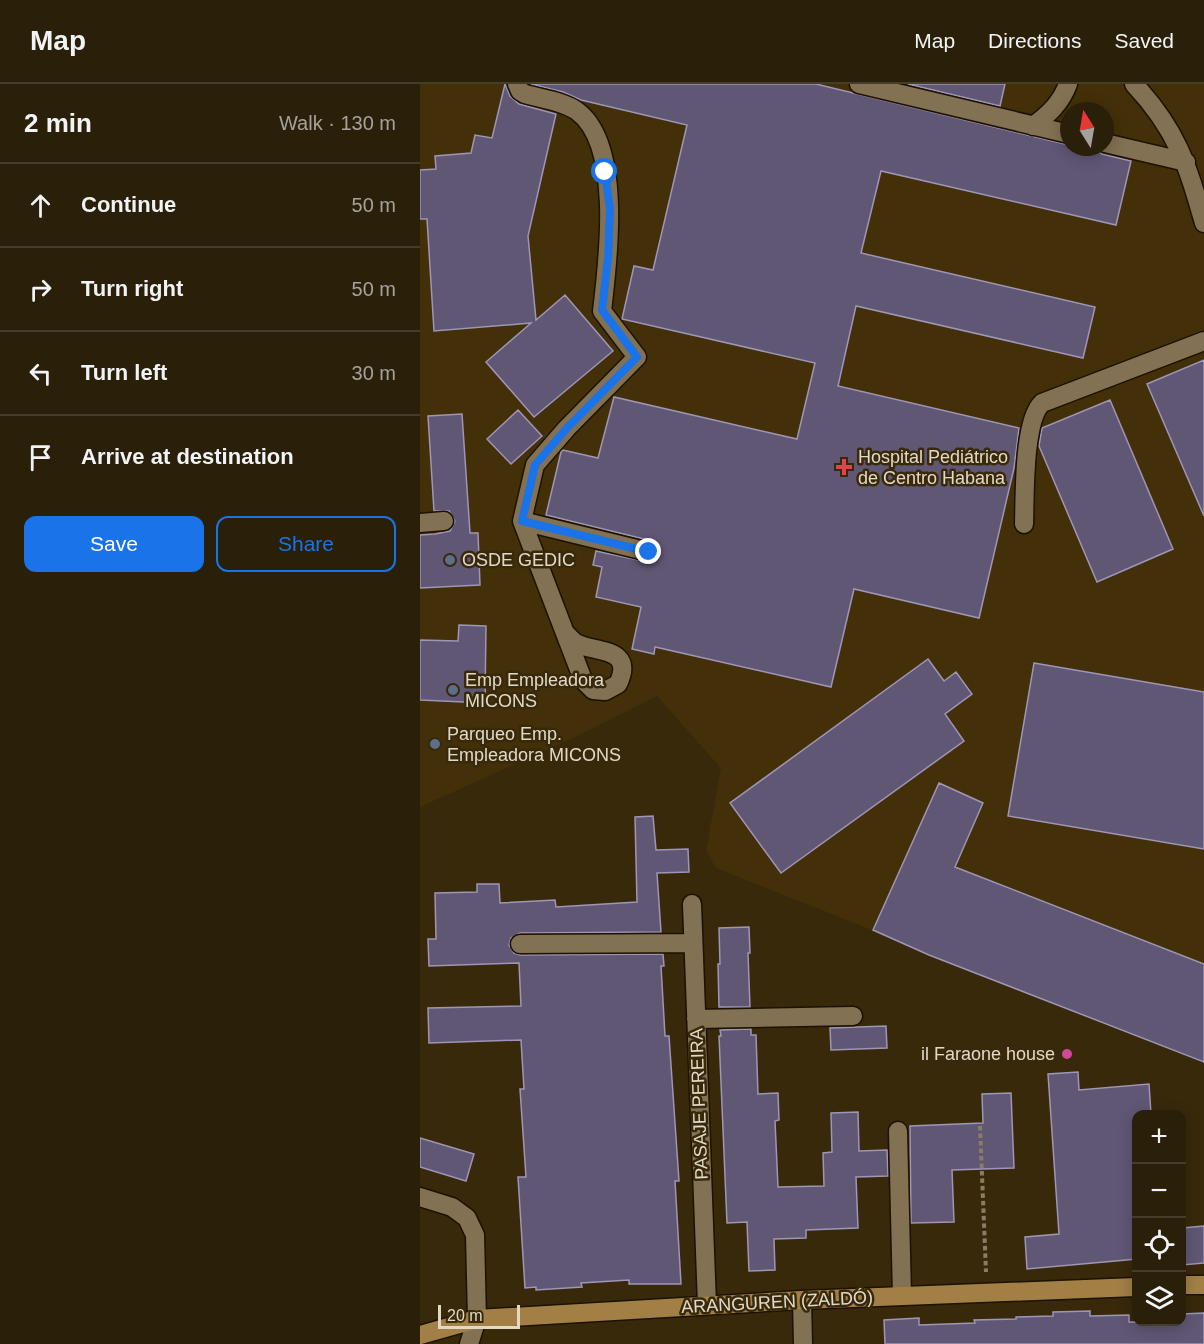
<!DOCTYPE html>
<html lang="en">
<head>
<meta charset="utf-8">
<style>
	body { margin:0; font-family:Helvetica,sans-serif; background:#322712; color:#f1f3f6 }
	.controls { position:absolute; right:18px; bottom:18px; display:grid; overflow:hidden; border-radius:12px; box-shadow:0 3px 15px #0003 }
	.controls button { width:54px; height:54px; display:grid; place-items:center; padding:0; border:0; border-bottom:2px solid #463d29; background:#2a1f08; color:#f1f3f6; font:30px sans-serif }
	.compass { position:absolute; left:640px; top:18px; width:54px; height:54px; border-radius:50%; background:#2a1f08; box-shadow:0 3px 15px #0003; rotate:349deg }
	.scale { position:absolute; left:18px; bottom:15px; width:82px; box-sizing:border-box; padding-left:6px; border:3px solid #e1d8c7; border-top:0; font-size:16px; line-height:21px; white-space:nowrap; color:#e1d8c7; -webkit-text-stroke:4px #38290b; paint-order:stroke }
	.stop { position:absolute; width:18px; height:18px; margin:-14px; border:4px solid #1a73e8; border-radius:50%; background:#fff }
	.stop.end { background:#1a73e8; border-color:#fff; box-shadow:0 2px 6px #0008 }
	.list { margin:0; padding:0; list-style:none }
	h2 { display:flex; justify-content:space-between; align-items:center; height:78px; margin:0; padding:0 24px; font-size:26px }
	h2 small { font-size:20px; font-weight:400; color:#a5a29c }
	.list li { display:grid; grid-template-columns:39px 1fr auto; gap:18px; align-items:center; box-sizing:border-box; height:84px; padding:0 24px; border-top:2px solid #463d29 }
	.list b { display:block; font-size:22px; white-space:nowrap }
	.list em { font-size:20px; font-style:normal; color:#a5a29c }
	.actions { display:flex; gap:12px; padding:18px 24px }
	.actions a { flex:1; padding:14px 0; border:2px solid #1a73e8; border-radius:12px; text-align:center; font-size:21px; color:#1a73e8 }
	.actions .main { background:#1a73e8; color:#fff }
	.icon { flex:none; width:33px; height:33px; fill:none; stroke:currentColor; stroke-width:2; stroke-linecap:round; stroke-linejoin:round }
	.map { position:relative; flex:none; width:784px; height:1260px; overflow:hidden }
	header { display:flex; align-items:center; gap:36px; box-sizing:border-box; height:84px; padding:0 30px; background:#2a1f08; border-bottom:2px solid #463d29 }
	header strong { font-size:28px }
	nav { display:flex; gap:33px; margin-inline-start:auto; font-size:21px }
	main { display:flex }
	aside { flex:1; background:#2a1f08 }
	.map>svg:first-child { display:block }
</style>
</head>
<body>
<header>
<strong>Map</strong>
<nav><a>Map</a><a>Directions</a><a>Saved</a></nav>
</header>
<main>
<aside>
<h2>2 min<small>Walk · 130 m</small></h2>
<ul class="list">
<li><svg class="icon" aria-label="ahead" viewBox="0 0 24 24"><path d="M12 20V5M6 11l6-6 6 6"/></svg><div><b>Continue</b></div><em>50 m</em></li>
<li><svg class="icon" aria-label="right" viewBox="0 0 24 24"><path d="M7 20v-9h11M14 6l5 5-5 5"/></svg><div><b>Turn right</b></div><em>50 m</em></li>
<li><svg class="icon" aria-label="left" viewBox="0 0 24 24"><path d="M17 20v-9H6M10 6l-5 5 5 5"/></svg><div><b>Turn left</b></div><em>30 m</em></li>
<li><svg class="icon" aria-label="arrive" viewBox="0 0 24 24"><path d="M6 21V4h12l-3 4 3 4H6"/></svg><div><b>Arrive at destination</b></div></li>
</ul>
<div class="actions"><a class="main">Save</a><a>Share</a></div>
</aside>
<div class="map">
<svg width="784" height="1260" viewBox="0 0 784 1260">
	<rect width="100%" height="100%" fill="#38290b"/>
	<path fill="#433009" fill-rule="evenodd" d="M0,0H784V978L296,784L286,767L301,684L237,612L157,652L0,723ZM649,27H685V63H649Z"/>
	<path fill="#605775" stroke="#9f95b6" stroke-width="1.5" d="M85,0L90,12L99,20L136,30L108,152L116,236L145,211L193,267L114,333L66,278L111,239L14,247L7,135H0V86L16,85L15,72L51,69L55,51L72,54Z
		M111,0H396L649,61V63L676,65L682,70L711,77L696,141L461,87L441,169L675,223L663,274L436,222L418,302L599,344L594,384L559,534L434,505L411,603L235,563L234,570L212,565L221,523L176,513L182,483L173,481L176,467L232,479L237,475L240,470V464L232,457L126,431L141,368L143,366L178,374L194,313L377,355L395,279L202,235L214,182L233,186L267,41L161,16L143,8Z
		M488,0H585L580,22Z
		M784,276V432L727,300Z
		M690,316L753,465L677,498L619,362L622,344Z
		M98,326L122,352L91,380L67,355Z
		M42,330L50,449H58L60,501L0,504V451L15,450L30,447L35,437L29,427H14L8,332Z
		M39,541L66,542L65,619L0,616V556L38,557Z
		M508,575L524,597L536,588L552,610L525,630L544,657L361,789L310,719Z
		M614,579L784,608V765L588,732Z
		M519,699L563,719L535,783L784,880V978L509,871L453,846Z
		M233,732L236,766L268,765L269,788L237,789L241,848L100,849L91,854L89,861L94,869L100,871L243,870L244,882H241L245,952H249L259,1097H255L261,1200H209V1196L161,1199L162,1203L116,1206V1203L105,1204L98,1093H106L100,1005H104L101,956L9,959L8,924L101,922L99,879L9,882L8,855H16L15,809L57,808V800H79L80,819L135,816L136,823L217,818L215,733Z
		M329,843L330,869H328L330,923H299L298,880H300L299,844Z
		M466,942L467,964L411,966L410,944Z
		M331,945V951H336L338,1010L358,1009L359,1036L355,1037L358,1103L404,1102L403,1069L412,1068L411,1029L438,1028L439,1067L467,1066L468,1092L436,1093L438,1144L386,1146V1154L354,1155L355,1186L329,1187L327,1138L307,1139L299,952H301L300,946Z
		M658,988L659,1006L729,1000L731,1030H717V1175L607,1185L605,1153L639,1150L628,990Z
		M591,1009L594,1084L532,1086L534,1138L491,1139L490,1042L563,1039L562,1010Z
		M0,1054L54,1070L46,1097L0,1083Z
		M784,1142V1179L762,1181V1144Z
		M670,1227V1232L709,1231V1238H762V1230L784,1229V1260H465L464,1236L499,1234V1241L555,1239L554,1236L596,1235V1233L633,1232V1228Z"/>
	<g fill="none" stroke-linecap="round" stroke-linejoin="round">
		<g stroke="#1d1200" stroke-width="21">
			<path id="minor" d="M97,0L100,7L105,10C122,15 143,17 157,27C203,61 188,177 182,227L217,273L147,344L115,381L102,437L163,596L173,606L185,607L198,600C216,562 173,569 156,559C152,557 149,552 145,549
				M439,0L649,50
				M714,0C757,46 767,80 784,139
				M613,42C629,30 641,19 648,0
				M685,59L766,78
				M102,437L229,468
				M0,439L24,437
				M604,440C605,413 603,337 622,319L784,257
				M272,820L287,1221
				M100,860L273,859
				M276,935L433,932
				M478,1047L482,1212
				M0,1113L32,1123L47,1134L55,1151L57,1235L49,1260
				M382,1216L383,1260"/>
		</g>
		<g stroke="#1d1200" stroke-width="21">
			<path id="major" d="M762,1201H784
				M0,1251L57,1235L382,1216L716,1203"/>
		</g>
		<path stroke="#897d65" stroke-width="4" stroke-dasharray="4.5 3" stroke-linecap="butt" d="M560,1042L566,1188"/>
		<use href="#minor" stroke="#827152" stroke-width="18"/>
		<use href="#major" stroke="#a28045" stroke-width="18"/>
	</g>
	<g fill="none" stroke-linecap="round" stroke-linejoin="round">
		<path stroke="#1a73e8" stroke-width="8" d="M185,88L190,125L188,174L182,226L217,273L147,344L115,381L102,437L229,468"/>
	</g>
	<path fill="#e0444e" stroke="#38290b" stroke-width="2" d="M421 374h6v6h6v6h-6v6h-6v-6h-6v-6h6z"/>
	<g fill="#5c6f8a" stroke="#38290b" stroke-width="2">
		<circle cx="30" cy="476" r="6"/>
		<circle cx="33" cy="606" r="6"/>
		<circle cx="15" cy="660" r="6"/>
	</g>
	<circle fill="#d1479c" stroke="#38290b" stroke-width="2" cx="647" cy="970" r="6"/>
	<g text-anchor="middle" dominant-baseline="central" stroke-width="5" stroke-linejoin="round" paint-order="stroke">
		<g font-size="18" fill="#e1d8c7" stroke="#38290b" text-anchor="start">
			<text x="438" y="373">Hospital Pediátrico<tspan x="438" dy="21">de Centro Habana</tspan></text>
			<text x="42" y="476">OSDE GEDIC</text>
			<text x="45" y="596">Emp Empleadora<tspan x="45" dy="21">MICONS</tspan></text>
			<text x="27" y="650">Parqueo Emp.<tspan x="27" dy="21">Empleadora MICONS</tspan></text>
			<text x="635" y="970" text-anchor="end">il Faraone house</text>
		</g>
		<g font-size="18" fill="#e1d8c7" stroke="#38290b">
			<text transform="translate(279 1020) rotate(-92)">PASAJE PEREIRA</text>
			<text transform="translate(357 1218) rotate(-3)">ARANGUREN (ZALDÓ)</text>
		</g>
	</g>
</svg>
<div class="controls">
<button>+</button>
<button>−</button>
<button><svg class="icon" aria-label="locate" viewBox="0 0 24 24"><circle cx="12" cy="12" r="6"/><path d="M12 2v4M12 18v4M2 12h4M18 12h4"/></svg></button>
<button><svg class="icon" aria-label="layers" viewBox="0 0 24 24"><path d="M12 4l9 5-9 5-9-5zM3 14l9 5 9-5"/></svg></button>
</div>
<svg class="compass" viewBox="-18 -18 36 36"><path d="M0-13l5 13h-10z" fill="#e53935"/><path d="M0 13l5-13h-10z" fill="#a5a29c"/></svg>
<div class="scale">20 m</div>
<div class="stop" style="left:185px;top:88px"></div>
<div class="stop end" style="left:229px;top:468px"></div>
</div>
</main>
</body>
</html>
